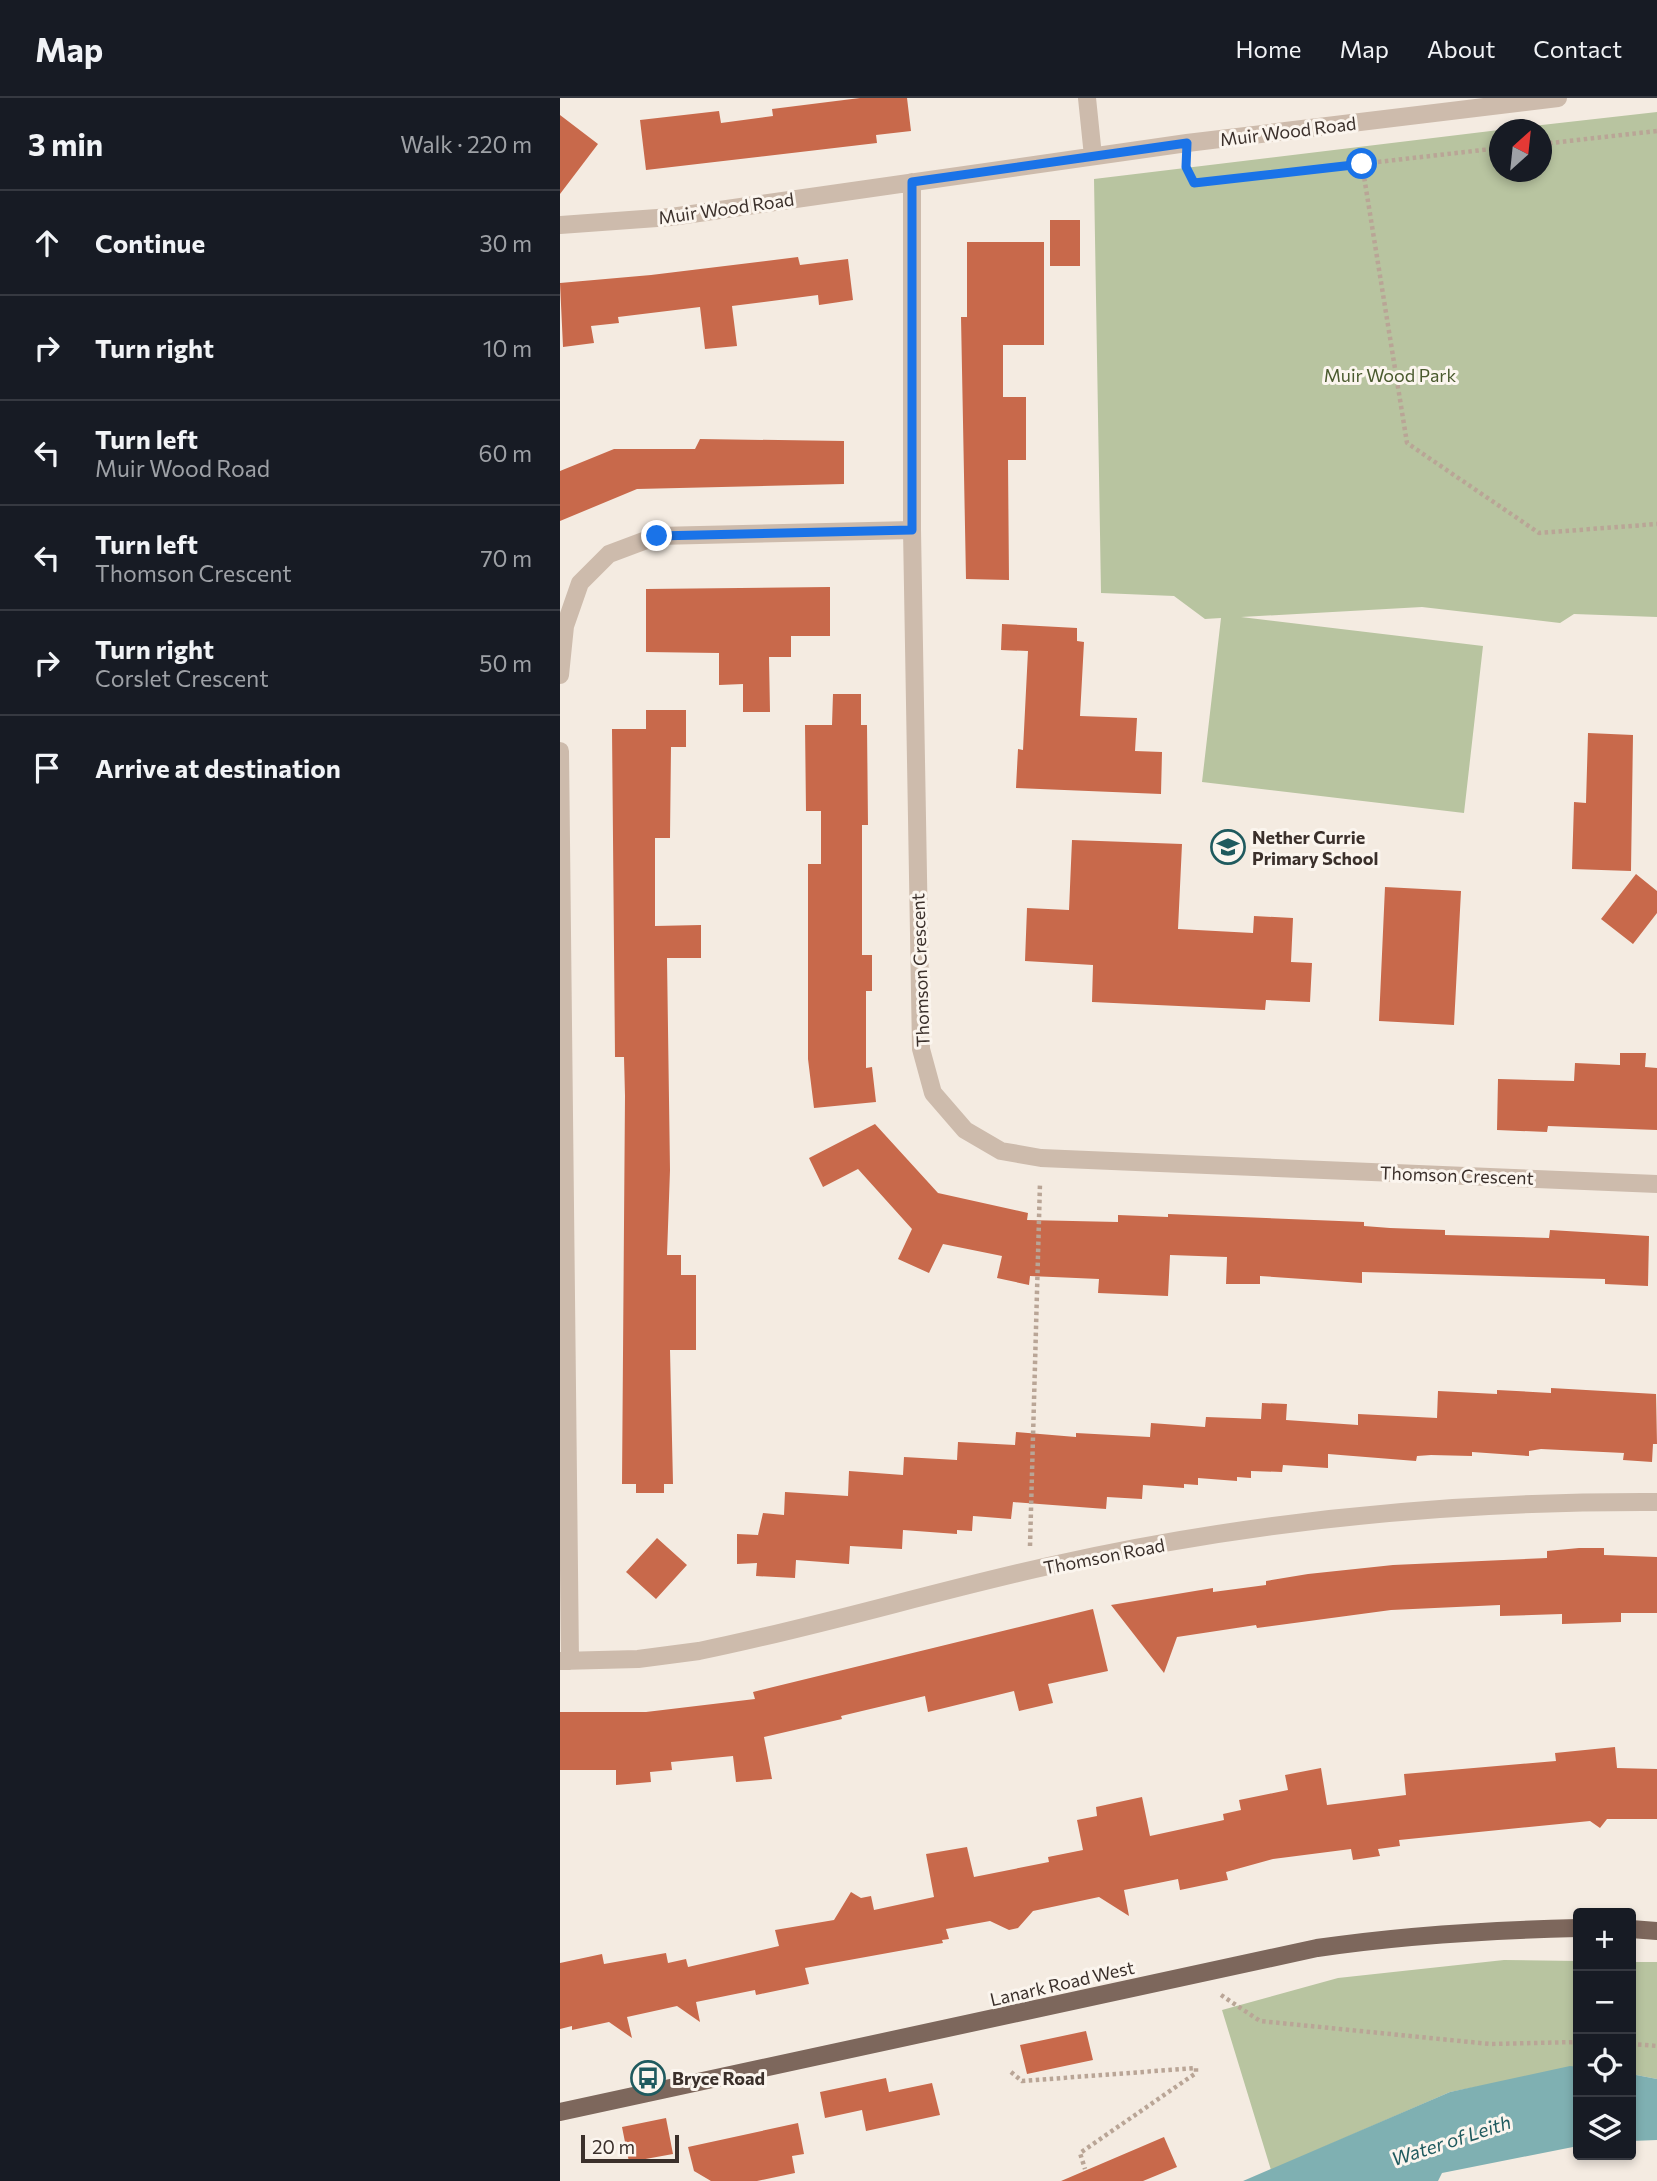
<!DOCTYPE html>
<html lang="en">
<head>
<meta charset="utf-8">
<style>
	body { margin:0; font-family:Commissioner,sans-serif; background:#242831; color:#f1f3f6 }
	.controls { position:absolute; right:21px; bottom:21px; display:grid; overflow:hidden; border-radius:7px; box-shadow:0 4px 10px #0003 }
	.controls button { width:63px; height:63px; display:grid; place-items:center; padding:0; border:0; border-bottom:2px solid #363941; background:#171b24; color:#f1f3f6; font:35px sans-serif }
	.compass { position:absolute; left:929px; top:21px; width:63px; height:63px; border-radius:50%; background:#171b24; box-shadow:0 4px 10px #0003; rotate:27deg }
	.scale { position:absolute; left:21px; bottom:18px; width:98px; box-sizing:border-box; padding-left:7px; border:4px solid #3b302b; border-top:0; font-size:19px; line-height:24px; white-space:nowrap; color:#3b302b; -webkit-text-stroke:5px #fbf5ee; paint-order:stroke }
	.stop { position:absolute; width:21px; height:21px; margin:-16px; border:5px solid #1a73e8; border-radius:50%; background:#fff }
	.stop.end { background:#1a73e8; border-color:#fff; box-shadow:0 2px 7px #0008 }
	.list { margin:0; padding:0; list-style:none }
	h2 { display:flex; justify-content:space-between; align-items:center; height:91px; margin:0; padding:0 28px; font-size:30px }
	h2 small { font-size:23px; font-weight:400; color:#9ea1a6 }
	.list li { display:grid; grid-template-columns:46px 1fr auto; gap:21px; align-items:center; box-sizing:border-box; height:105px; padding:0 28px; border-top:2px solid #363941 }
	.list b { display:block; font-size:26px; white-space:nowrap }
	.list p { margin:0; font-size:23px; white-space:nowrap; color:#9ea1a6 }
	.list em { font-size:23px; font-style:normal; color:#9ea1a6 }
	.icon { flex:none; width:38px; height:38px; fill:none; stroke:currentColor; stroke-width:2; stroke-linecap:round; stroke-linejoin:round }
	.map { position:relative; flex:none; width:1097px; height:2083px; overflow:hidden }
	header { display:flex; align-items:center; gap:42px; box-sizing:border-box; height:98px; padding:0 35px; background:#171b24; border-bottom:2px solid #363941 }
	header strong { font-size:33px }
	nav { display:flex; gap:38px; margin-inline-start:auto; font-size:24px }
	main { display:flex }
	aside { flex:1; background:#171b24 }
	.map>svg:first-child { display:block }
</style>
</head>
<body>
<header>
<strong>Map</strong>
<nav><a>Home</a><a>Map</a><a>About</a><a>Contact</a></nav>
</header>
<main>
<aside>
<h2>3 min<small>Walk · 220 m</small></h2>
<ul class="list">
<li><svg class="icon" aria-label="ahead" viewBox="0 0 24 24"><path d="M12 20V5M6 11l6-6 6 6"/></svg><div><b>Continue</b></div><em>30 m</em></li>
<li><svg class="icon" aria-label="right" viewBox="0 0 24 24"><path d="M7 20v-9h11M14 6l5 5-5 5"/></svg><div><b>Turn right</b></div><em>10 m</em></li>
<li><svg class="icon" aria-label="left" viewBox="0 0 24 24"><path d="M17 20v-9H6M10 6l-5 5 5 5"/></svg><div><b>Turn left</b><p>Muir Wood Road</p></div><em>60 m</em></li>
<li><svg class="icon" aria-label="left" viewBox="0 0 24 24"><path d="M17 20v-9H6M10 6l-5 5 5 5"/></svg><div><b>Turn left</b><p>Thomson Crescent</p></div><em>70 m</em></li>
<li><svg class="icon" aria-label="right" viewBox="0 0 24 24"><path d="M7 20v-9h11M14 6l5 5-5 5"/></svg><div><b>Turn right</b><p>Corslet Crescent</p></div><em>50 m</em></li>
<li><svg class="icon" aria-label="arrive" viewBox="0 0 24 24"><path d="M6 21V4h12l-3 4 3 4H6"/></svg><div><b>Arrive at destination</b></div></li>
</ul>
</aside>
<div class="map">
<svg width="1097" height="2083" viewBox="0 0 1097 2083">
	<rect width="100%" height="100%" fill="#f4ebe1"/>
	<path fill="#b8c4a0" d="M1097,14V519L1014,516L1000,525L862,509L681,519L923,548L904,715L642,684L661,520L645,521L614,498L541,495L534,81L939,32L940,74H982V32L945,31Z
		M944,1862L1018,1863V1969L890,1994L711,2072L662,1912L778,1880Z
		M1071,1864H1097V1981L1071,1976Z"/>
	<path fill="#7fb0b2" d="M1010,1968L1018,1969V2048L882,2075L878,2083H683L890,1994Z
		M1071,1976L1097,1981V2042L1071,2043Z"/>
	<path fill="#c8694b" d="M300,0H347L351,33L316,37L317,45L86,72L80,22L159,13L161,25L213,18L212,11Z
		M0,17L38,46L0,96Z
		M490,122H520V168H490Z
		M407,144H484V247H443V299H466V362H448L449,482L406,481L401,219H407Z
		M238,159L240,167L288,161L293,202L259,207L258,197L172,208L177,248L145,251L140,209L58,219L59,225L31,228L34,245L3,249L0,185L91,177Z
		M140,341L284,343V386L77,391L0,423V373L54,351H135Z
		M270,489V538H231V559H209L210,614H183V586L159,587V555L86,554V491Z
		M442,526L517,530V543L524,544L520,618L577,620L575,653L602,654L601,696L456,690L458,651L463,652L468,553L441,552Z
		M273,596H301V627H307L308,727H302V857H312V893H306V970L312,969L316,1004L254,1010L248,961V766H261V713H246L245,627H272Z
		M86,612H126V649H111L110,740H95V828L141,827V860H107L110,1072L107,1157H121V1177H136V1252H110L113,1386H104V1395H76V1386H62L65,998L64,959H55L52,631H86Z
		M1028,635L1073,637L1071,773L1012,771L1014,704L1026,705Z
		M512,742L622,746L618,831L693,835L694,818L733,820L731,864L752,865L750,904L706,902L705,912L532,904L533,867L465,863L467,810L509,812Z
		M1076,776L1097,793V815L1073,846L1041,821Z
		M825,789L901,793L894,927L819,923Z
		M1060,955H1086L1085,969L1097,970V1032L988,1028L987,1034L937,1032L938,981L1014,983L1015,965L1060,967Z
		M315,1026L378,1095L468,1115L467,1122L558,1124V1117L608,1119V1116L804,1124V1128L830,1130L885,1132V1137L989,1140L990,1132L1089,1138L1088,1188L1045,1186V1181L802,1174V1185L700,1178V1186H666L667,1159L610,1157L608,1198L538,1195L539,1181L470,1178L469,1187L437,1180L442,1158L383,1146L369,1175L338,1161L352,1131L298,1071L263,1089L249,1060Z
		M991,1290L1096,1296L1097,1346H1093L1092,1364L1063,1362L1064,1355L981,1351L969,1353V1358L912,1354V1358L871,1357L857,1358L856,1363L768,1356V1370L723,1367L722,1374L691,1373V1380L677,1379V1383L638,1380V1387L624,1386V1390L583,1387L582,1401L547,1399L546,1411L453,1404L451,1421L413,1418L412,1433L397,1432V1436L343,1432L342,1451L290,1448L289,1466L236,1462L235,1480L196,1478L197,1465L177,1466V1436L198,1437L203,1415L224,1417L225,1394L288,1398L289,1373L343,1377L344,1359L397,1362L398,1344L455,1347L456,1334L516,1339V1335L590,1339L591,1325L645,1329L646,1319L701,1321L702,1305L727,1306L726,1322L798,1327V1316L877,1320L878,1293L937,1296V1292L991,1295Z
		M97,1440L127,1467L96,1501L66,1474Z
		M1019,1450H1044V1457L1097,1459V1515H1061V1524L1002,1526V1516L940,1518V1507L831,1512L697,1530L696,1527L617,1539L604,1575L551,1507L653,1490V1494L706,1487V1483L748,1476L833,1467L987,1460V1453Z
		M533,1511L548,1573L488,1586L493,1605L459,1613L454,1593L368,1614L365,1598L281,1618L282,1621L204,1639L212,1681L176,1684L173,1658L111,1664L112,1672L90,1674L91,1684L56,1687V1672H0V1614H86L195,1601L193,1594Z
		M1055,1649L1057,1670L1097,1671V1721H1047L1040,1730L1030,1723L839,1742L840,1748L818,1751L820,1758L793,1762L791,1751L713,1761L666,1774L668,1782L620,1792L618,1781L564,1792L569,1818L539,1799L473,1813L458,1830L449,1832L430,1823L386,1831L389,1841L382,1842L383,1845L245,1870L249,1886L196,1897L195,1892L136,1904L140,1924L117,1908L67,1919L72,1940L49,1924L12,1932V1928L0,1931V1865L42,1856L44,1866L106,1855L108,1865L126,1861L128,1869L219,1848L215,1832L274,1822L291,1794L301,1800L311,1798L314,1812L374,1799L366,1756L407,1749L414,1779L489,1764L488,1759L523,1752L517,1722L537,1718L536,1709L582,1699L590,1738L664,1722L663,1716L681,1712L679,1702L728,1692L725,1677L761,1670L767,1707L846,1697L844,1676L996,1663L995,1655Z
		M526,1933L533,1962L467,1976L460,1947Z
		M326,1980L329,1994L372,1985L380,2017L306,2033L302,2012L265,2020L260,1994Z
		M106,2020L113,2056L69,2064L62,2029Z
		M238,2025L244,2056L232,2058L235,2075L197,2083H151L134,2073L128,2049Z
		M604,2039L617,2069L583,2083H501Z"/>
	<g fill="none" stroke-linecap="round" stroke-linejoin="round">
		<path stroke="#b9a596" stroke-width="4.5" stroke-dasharray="3.5 3.5" stroke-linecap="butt" d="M982,46L1097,33
			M802,66L847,345L979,435L1097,426
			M626,69L634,85L940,50
			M470,1448L480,1085
			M661,1897L700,1923L930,1946L1018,1944
			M1071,1946L1097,1948
			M451,1974L462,1983L636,1970V1975L520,2055L525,2071"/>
		<path stroke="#cdbbac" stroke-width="18" d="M527,0L533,58
			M352,84V432L361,951L373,995L405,1032L441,1053L481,1060L1097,1086
			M0,127L111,119L627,45L998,0
			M0,577L5,528L20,485L49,456L97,438L352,432
			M0,653L10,1563
			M0,1563L78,1561L139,1553C258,1529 375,1493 493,1467C690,1423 896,1403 1097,1404"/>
		<path stroke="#7d675c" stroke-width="18" d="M1071,1831L1097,1833
			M0,2014L757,1850C845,1837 930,1832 1018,1830"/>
	</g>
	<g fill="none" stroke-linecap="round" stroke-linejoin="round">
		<path stroke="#1a73e8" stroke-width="9" d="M97,438L352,432V84L627,45L626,69L634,85L802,66"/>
	</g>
	<defs>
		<g id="school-ring" transform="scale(1.75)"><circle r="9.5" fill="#fbf5ee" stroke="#1f5a5e" stroke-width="1.5"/><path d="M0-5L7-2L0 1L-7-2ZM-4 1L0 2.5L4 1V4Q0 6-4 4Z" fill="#1f5a5e"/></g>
		<g id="bus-ring" transform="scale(1.75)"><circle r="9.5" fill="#fbf5ee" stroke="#1f5a5e" stroke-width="1.5"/><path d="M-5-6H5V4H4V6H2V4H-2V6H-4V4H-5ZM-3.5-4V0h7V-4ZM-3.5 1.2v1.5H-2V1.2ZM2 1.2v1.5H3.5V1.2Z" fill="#1f5a5e"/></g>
	</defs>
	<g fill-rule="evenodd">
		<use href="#school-ring" x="668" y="749"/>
		<use href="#bus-ring" x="88" y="1980"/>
	</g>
	<g text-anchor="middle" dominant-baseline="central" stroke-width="6" stroke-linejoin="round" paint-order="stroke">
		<g font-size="18" fill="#3b302b" stroke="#fbf5ee">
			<text transform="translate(728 33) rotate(-7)">Muir Wood Road</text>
			<text transform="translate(166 110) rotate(-8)">Muir Wood Road</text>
			<text transform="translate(360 872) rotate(-92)">Thomson Crescent</text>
			<text transform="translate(897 1077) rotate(2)">Thomson Crescent</text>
			<text transform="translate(544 1458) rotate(-11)">Thomson Road</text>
			<text transform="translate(502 1885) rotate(-13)">Lanark Road West</text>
		</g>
		<g font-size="18" fill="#4a5a2e" stroke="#fbf5ee">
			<text x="830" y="277">Muir Wood Park</text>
		</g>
		<g font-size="18" font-weight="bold" fill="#3b302b" stroke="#fbf5ee" text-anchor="start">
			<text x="692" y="739">Nether Currie<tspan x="692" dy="21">Primary School</tspan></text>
			<text x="112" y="1980">Bryce Road</text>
		</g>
		<g font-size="19" font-style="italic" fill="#1f5a5e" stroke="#fbf5ee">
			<text transform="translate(891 2042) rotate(-18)">Water of Leith</text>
		</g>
	</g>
</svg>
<div class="controls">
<button>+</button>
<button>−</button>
<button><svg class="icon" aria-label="locate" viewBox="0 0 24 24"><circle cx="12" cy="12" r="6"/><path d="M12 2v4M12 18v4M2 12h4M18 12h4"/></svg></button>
<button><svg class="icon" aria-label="layers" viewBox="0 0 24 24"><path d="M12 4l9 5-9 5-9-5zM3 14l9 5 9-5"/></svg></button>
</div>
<svg class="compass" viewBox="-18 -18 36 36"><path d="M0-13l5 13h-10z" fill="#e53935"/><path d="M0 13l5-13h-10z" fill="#9ea1a6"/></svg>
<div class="scale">20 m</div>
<div class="stop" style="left:802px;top:66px"></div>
<div class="stop end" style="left:97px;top:438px"></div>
</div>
</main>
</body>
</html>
